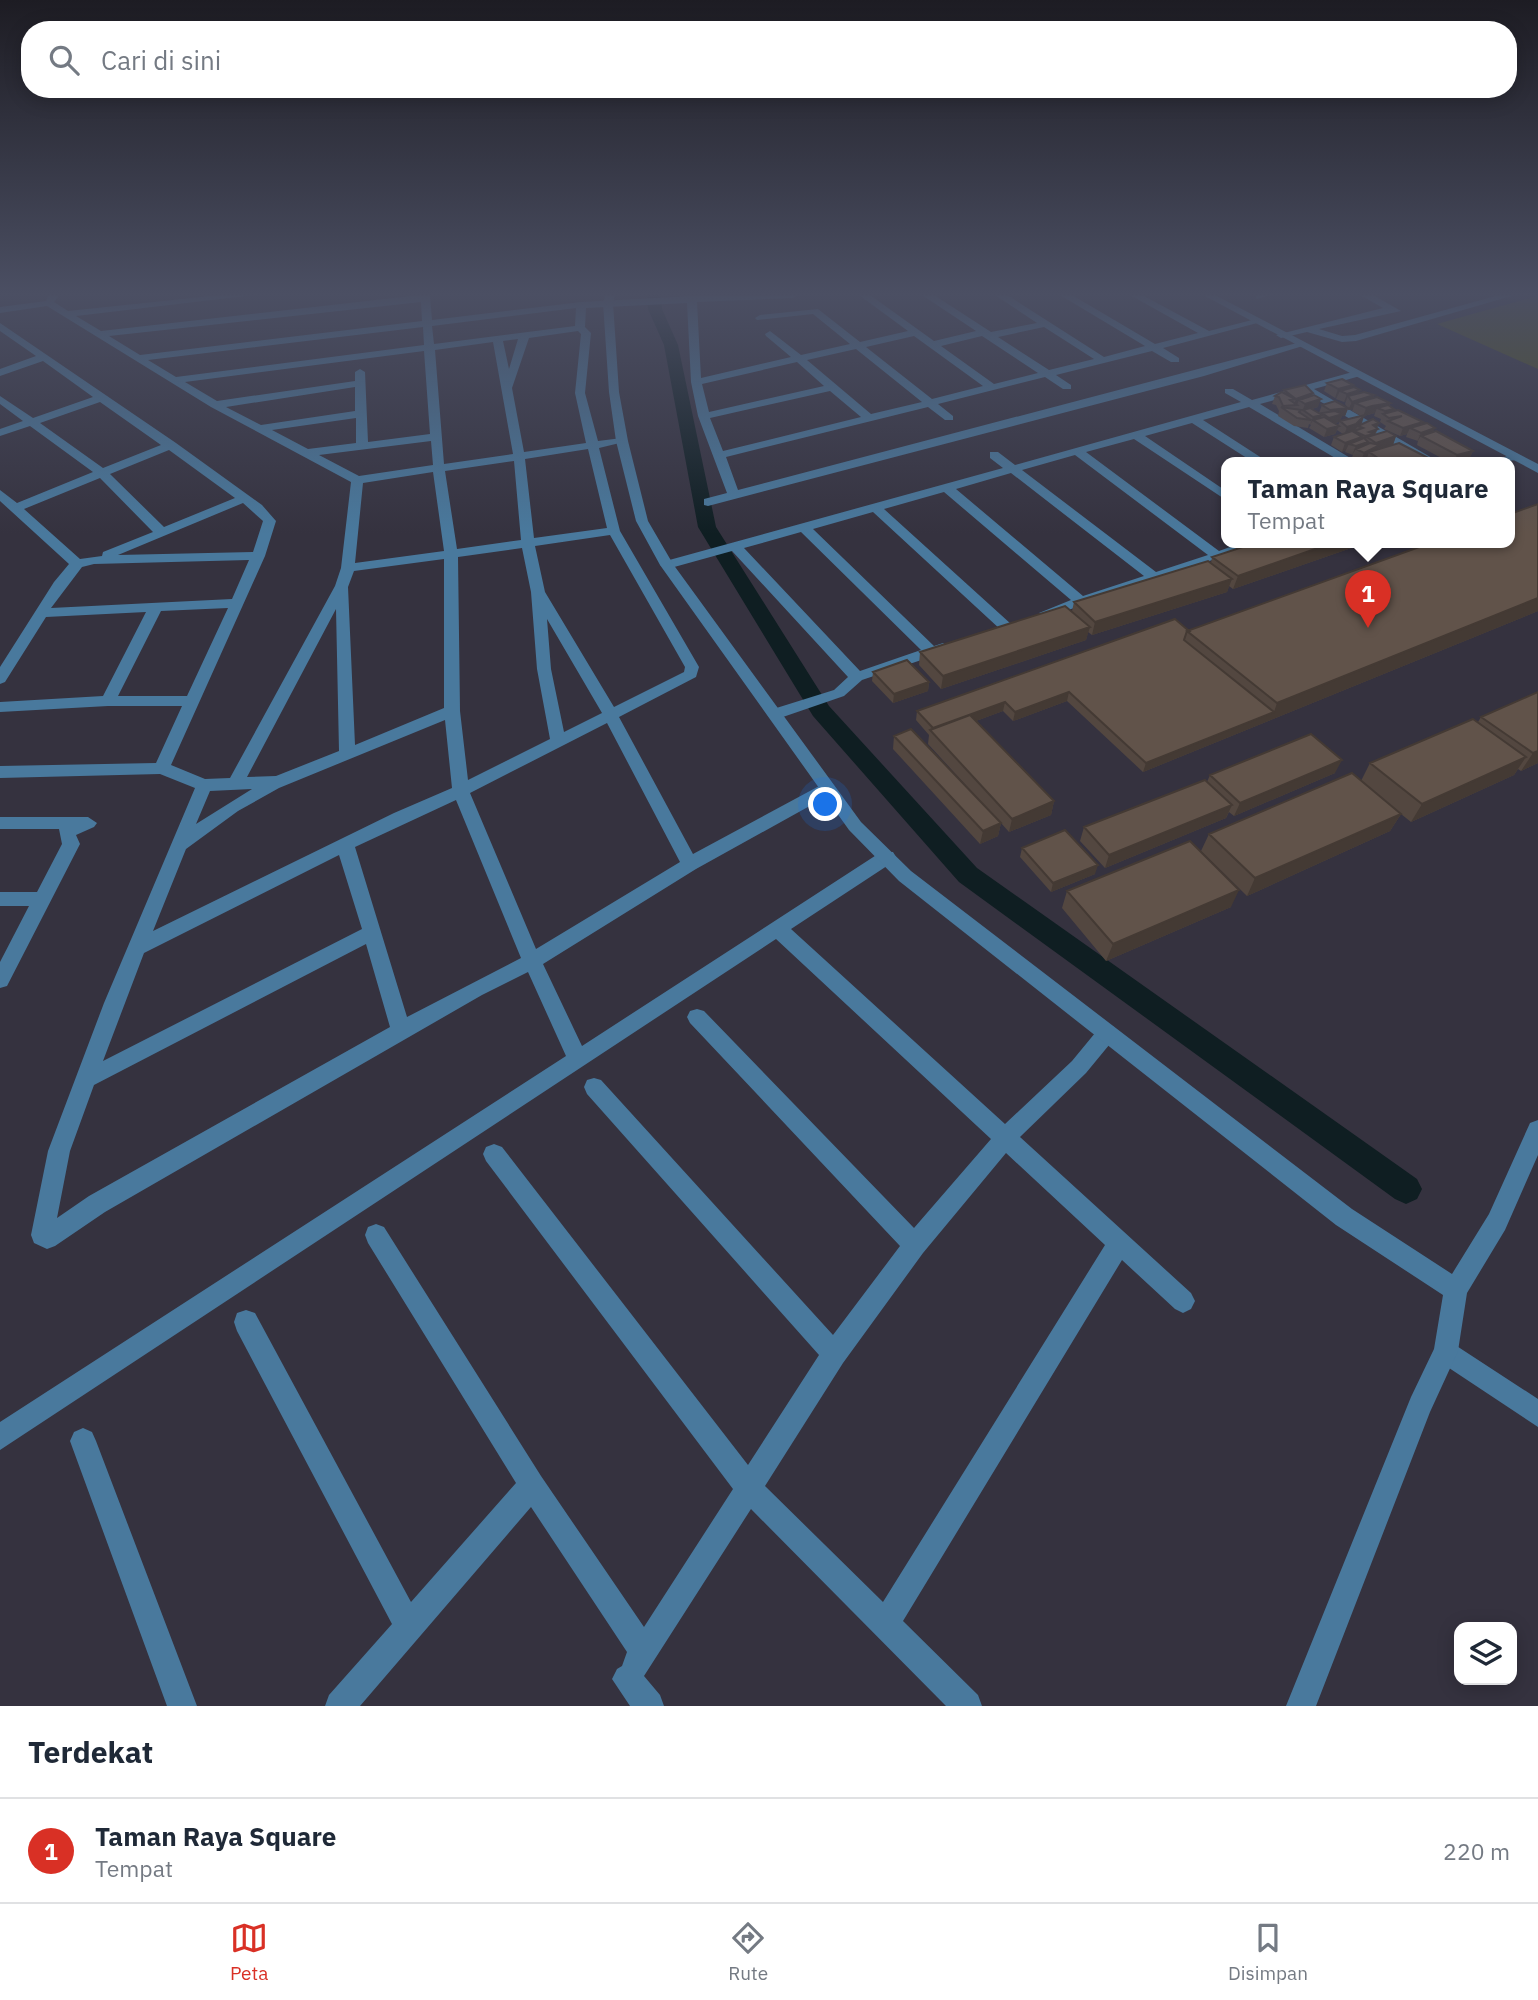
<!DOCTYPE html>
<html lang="id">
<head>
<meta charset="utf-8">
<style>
	body { margin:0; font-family:"IBM Plex Sans",sans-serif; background:#f2f2f3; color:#1f2937 }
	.controls { position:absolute; right:21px; bottom:21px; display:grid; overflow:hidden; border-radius:14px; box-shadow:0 4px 18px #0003 }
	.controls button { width:63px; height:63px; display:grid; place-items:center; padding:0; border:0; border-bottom:2px solid #e0e1e3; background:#fff; color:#1f2937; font:35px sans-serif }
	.you { position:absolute; left:826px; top:805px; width:24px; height:24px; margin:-18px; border:5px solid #fff; border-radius:50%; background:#1a73e8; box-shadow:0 0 0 10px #1a73e833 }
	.badge { display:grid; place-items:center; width:46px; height:46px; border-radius:50%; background:#d93025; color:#fff; font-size:23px; font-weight:700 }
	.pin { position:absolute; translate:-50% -58px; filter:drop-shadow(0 2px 4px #0008) }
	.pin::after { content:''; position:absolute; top:37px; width:24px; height:21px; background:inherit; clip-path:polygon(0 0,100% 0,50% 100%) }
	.popup { position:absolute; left:1221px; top:457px; width:294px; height:91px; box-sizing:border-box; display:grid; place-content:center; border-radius:14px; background:#fff; filter:drop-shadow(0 2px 5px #0005); font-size:23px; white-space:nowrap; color:#747a83 }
	.popup b { font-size:26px; color:#1f2937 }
	.popup::after { content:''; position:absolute; left:50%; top:100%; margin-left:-14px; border:14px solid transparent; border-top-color:#fff }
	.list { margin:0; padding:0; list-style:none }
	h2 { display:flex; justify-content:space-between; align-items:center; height:91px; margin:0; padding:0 28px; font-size:30px }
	h2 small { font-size:23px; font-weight:400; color:#747a83 }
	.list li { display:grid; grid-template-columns:46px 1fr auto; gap:21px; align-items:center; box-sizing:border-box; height:105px; padding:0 28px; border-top:2px solid #e0e1e3 }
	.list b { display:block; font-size:26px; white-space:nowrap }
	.list p { margin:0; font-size:23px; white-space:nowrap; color:#747a83 }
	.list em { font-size:23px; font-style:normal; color:#747a83 }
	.icon { flex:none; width:38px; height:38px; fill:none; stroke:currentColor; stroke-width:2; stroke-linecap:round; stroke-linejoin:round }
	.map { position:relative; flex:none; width:1538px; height:1706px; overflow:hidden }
	.search { position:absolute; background:#fff; box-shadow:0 4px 18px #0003; left:21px; right:21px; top:21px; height:77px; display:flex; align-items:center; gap:18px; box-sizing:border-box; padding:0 24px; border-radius:28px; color:#747a83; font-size:26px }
	.sheet { height:196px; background:#fff }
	nav { display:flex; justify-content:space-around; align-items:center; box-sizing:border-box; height:98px; border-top:2px solid #e0e1e3; background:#fff; font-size:19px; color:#747a83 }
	nav a { display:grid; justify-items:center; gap:4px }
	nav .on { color:#d93025 }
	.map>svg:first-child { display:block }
</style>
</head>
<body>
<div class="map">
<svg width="1538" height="1706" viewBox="0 0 1538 1706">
	<rect width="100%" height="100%" fill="#35323f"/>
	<path fill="#4f501c" d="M1538,295V369L1437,324L1533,297Z"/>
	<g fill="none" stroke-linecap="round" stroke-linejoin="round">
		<path fill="#0f1e22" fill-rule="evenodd" d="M647,295H661L662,309L678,345L716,527L829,706L977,868L1417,1179L1422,1189L1417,1199L1406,1204L1395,1199L959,882L813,716L698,527L664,345L648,309Z"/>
		<path fill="#49799d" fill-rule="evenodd" d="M49,295H59L54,302L68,311L220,295H254L76,316L101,331L420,295H430L432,320L581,302L692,296L798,295L793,298L697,302L701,378L791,357L766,336L765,334L770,331L801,355L850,344L813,314L757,320L755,318L760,315L818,309L860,342L908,331L859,295H870L934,341L976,331L922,295H934L991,332L1037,323L995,295H1007L1104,357L1145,346L1060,295H1072L1155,344L1198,333L1130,295H1142L1209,331L1256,319L1261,322L1163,348L1179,358V362H1171L1152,351L1056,375L1071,385V389H1063L1045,377L938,404L953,416V420H945L928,407L726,457L738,490L1297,343L1306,345L1204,376L708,506L704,505V499L727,493L698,416L691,382L687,303L586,308L585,327L591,333L585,393L598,441L622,438L628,441L599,448L620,531L699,667L696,677L619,717L693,854L821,785H833L835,789L833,793L696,869L543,964L582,1046L881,852H893L896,857L893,862L791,929L1005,1124L1072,1061L1100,1027L1107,1024L1114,1027L1117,1033L1114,1039L1086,1073L1020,1137L1191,1293L1195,1301L1191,1309L1183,1313L1175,1309L1122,1260L903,1621L978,1695L982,1706H946L751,1509L644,1676L660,1695L664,1706H630L612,1679L617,1669L622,1666L627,1652L531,1507L360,1706H325L329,1695L392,1624L237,1331L234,1322L237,1313L246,1310L255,1313L411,1602L516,1483L368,1243L365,1235L368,1227L376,1224L384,1227L541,1476L644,1627L733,1489L486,1161L483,1154L486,1147L494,1144L502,1147L748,1465L819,1355L587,1094L584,1087L587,1080L594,1078L601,1080L833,1335L900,1246L690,1023L687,1017L690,1011L697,1009L704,1011L914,1228L991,1139L776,939L0,1450V1422L566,1056L528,972L482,995L105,1212L55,1246L47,1249L34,1243L31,1235L48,1151L104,1003L195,788L160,774L0,778V766L156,763L182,706H108L0,712V702L103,696L146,612L46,617L5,682L0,684V667L54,582L69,564L0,501V490L17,503L93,472L30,426L0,436V429L23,421L0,404V396L33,418L93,397L43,361L0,376V369L36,356L0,331V323L176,443L262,505L276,521L265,556L171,765L205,779L230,778L335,586L341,568L351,482L211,407L47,306L0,313V307L46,301ZM421,302L422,321L140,355L109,336ZM576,308L575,326L434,344L432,326ZM423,327L424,345L176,377L148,360ZM1044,327L1094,359L1049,370L998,337ZM578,331L581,334L575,393L586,443L524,452L512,388L529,338ZM914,336L983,386L932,399L866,347ZM982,336L1038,373L994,384L941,346ZM518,339L509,369L503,341ZM493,342L513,454L444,464L435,350ZM856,349L922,402L871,414L807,360ZM424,351L430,434L368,442L365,372L360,369L355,372V381L217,401L185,382ZM797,362L824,386L709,412L702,384ZM355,387V411L261,425L226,407ZM830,391L861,417L723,451L710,418ZM100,402L161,445L103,468L40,423ZM356,418V443L308,449L272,430ZM431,441L433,465L359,476L319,455ZM588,449L607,528L534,538L525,459ZM169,450L235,498L164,527L110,474ZM514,461L521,540L457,549L445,471ZM433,472L444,551L355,563L363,483ZM100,478L153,532L103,552L102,556L80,559L24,509ZM243,503L263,521L253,552L118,555ZM610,535L685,667L684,672L614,707L545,592L535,546ZM522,548L531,592L537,669L550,739L468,780L460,711L458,557ZM444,559V708L355,745L348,587L354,571ZM249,560L232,599L51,608L82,567L94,564ZM228,608L187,696H118L161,611ZM336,609L339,751L276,776L247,777ZM547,619L602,713L564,732L551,669ZM445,720L452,788L394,813L153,931L186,849L238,811L279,788ZM607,723L680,862L536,949L470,793ZM252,789L196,824L210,791ZM456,800L521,958L407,1017L355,847ZM339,855L362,929L103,1061L144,953ZM366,944L390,1027L89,1196L57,1218L70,1151L94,1085ZM1006,1153L1105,1245L883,1602L765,1486L843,1363L923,1253Z
			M1256,295H1271L1256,299Z
			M1360,295H1373L1401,311L1319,329L1342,336L1355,335L1499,295H1515L1356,341L1342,342L1307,332L1281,338L1276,335L1383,308Z
			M1356,371L1360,372V376L1314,389L1439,462H1424L1304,392L1260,404L1357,462H1342L1249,407L1203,420L1268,462H1253L1192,423L1145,436L1226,491V500L1134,439L1086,452L1219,551L1244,542H1264L1051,616L1046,617L1039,613L1071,600L944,492L884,509L1011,624V630H1001L873,512L813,529L934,646L943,643L950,648L948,651L862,680L844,696L780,718H770L767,714L770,710L834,690L848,677L732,551L667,569L660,565L662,562L1003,468L990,458V452H998L1015,465L1241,402L1225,393V389H1233L1252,400ZM1075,455L1208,555L1156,572L1022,470ZM1011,473L1144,576L1083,596L956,489ZM801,532L921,650L860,671L744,548Z
			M1514,453L1518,454V460L1493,462Z
			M0,817H88L97,823L94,827L76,835L80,844L7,986L0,988V962L29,906H0V892H37L62,844L59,829H0Z
			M1446,1339L1538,1399V1427L1437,1360L1434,1351L1437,1342Z
			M83,1428L92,1432L96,1441L197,1706H167L70,1441L74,1432Z"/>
		<path fill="#49799d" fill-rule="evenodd" d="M605,295H615L613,303L619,392L628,441L648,521L673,564L861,822L911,871L1352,1209L1452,1274L1489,1214L1530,1123L1538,1120V1155L1505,1230L1467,1293L1458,1351L1430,1412L1316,1706H1286L1411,1397L1434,1349L1443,1295L1336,1225L899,881L849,830L660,565L636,521L616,441L609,392L603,303Z
			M1203,295H1215L1538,464V473Z"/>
	</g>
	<path fill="#534740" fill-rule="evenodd" d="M1327,383L1352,387L1359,393L1374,395L1373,398L1390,403L1389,406L1394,409L1393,411L1422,425L1433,432L1473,451L1469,459L1460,462H1449L1417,445L1418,441L1406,437L1407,434L1400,436L1384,429L1386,426L1380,422L1381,419L1374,416L1375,413L1364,416L1360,425L1377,428L1378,429L1375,435L1396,436L1393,445L1436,462H1367L1366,461L1367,458L1361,461L1352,457L1353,455L1345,452L1346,450L1342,452L1331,445L1334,437L1343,434L1337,430L1335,434L1324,437L1309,428L1311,425L1309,424L1308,428L1294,426L1278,416L1279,411L1276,405L1272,404L1275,396L1283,392L1284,390L1312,396L1318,407L1312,409L1319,413L1322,405L1347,407L1345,404L1346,401L1344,402L1336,399L1337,397L1335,398L1324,391ZM1348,409V410L1353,409L1352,411L1361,416L1340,421L1338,425L1335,423L1339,422L1342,416H1345Z
		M1258,542H1359L1357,546L1233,589L1229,586L1227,592L1092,635L1088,632L1086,640L941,689L919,665L920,652L1072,611L1074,602L1211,563L1212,557Z
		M1538,611L1143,772L1067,701L1013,721L1003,711L976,721L1054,801L1051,815L1009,832L1001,823L998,836L980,844L893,749L894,736L996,818L928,744L929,735L916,720L917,711L1189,631Z
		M873,672L929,682L928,691L893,703L872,681Z
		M1538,692V763L1521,771L1518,769L1514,775L1411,822L1401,814L1390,831L1247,896L1201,851L1209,834L1361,781L1370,763L1478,722L1481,717Z
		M1335,773L1234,816L1229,812L1226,818L1105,868L1080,841L1084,827L1207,782L1210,775Z
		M1022,848L1095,874L1051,892L1020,857Z
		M1067,891L1231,907L1106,961L1062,908Z"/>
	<path fill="#443a34" d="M1353,385L1350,393L1360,390L1357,398L1348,396L1346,401L1344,402L1347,394L1340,391L1337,397L1335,398L1338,389Z
		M1313,393L1310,401L1299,400L1297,405H1294L1296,399Z
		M1374,395L1370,404L1355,403L1353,409L1348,410L1352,402Z
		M1321,399L1318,407L1304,411L1303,410L1302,412L1305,404Z
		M1390,403L1386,411L1394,409L1390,417L1384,414L1385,411L1377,408L1375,413L1364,416L1362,423L1359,426H1358L1353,433L1344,435L1347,427L1363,417L1366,408L1372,406Z
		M1348,408L1345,416H1342L1339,422L1326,426L1329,418L1327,417L1330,410Z
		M1322,415L1318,423L1313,420L1310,425L1313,417Z
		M1423,422L1420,430L1410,428L1407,434L1400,436L1403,428Z
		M1379,423L1374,437H1367L1364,443L1368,442L1364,450L1356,449L1352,455L1356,446L1361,444L1365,436L1373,425Z
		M1339,426L1335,434L1324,437L1327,429Z
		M1435,428L1431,437L1421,436L1417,442L1421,433Z
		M1396,436L1393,445L1369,452L1367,458L1361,461L1364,453L1374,448L1376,443Z
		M1362,437L1358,445L1349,444L1346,450L1342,452L1345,443Z
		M1473,451L1469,459L1460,462H1454L1457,455Z
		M1335,542H1359L1357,546L1233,589L1238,576Z
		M1232,579L1227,592L1092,635L1095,622Z
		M1538,598V611L1143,772L1146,763L1274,712L1277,703Z
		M1090,627L1086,640L941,689L943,676Z
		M929,682L928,691L893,703L894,694Z
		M1069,692L1067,701L1013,721L1015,712Z
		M1005,702L1003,711L935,736L933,728Z
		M1538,751V763L1521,771L1533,753Z
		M1526,757L1514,775L1411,822L1422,804Z
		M1342,760L1335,773L1234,816L1240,803Z
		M1054,801L1051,815L1009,832L1012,819Z
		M1232,805L1226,818L1105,868L1109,855Z
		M1401,814L1390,831L1247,896L1255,878Z
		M1001,823L998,836L980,844L983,831Z
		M1098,865L1095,874L1051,892L1053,883Z
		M1239,890L1231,907L1106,961L1113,944Z"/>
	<path fill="#61534a" stroke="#443a34" stroke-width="2" d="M1342,379L1353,385L1338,389L1327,383Z
		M1305,385L1313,393L1296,399L1284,390Z
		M1354,387L1360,390L1347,394L1340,391Z
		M1282,392L1295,399L1290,400L1297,405L1283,406L1279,397L1275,396Z
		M1364,392L1374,395L1352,402L1348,396Z
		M1314,395L1321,399L1305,404L1299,400Z
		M1377,397L1390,403L1372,406L1366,408L1355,403Z
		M1335,401L1348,408L1330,410L1322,405Z
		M1388,405L1394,409L1385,411L1377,408Z
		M1281,407L1301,410L1299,412L1311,420L1297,418Z
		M1310,408L1322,415L1313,417L1303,410Z
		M1398,410L1423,422L1403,428L1388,421L1402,416L1389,418L1383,414Z
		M1335,411L1343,414L1329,418L1322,413Z
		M1365,415L1356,424L1347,427L1340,421Z
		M1324,417L1339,426L1327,429L1313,420Z
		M1373,419L1379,423L1373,425L1378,429L1369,432L1374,434L1365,436L1354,431L1363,428L1358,426Z
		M1427,423L1435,428L1421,433L1410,428Z
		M1352,431L1362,437L1345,443L1334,437Z
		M1387,431L1396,436L1376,443L1367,437Z
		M1436,431L1473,451L1457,455L1421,436Z
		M1364,438L1368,442L1356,446L1349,444Z
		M1370,443L1380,445L1364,453L1356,449Z
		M1399,443L1436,462H1384L1369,452Z
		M1538,504V598L1277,703L1187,631L1433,542H1510V514Z
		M1258,542H1335L1238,576L1212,557Z
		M1208,561L1232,579L1095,622L1074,602Z
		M1065,606L1090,627L943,676L920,652Z
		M1175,619L1189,631H1187L1184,640L1274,712L1146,763L1069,692L1015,712L1005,702L933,728L917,711Z
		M907,660L929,682L894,694L873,672Z
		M1538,692V751L1533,753L1481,717Z
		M970,715L1054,801L1012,819L930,730Z
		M1473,719L1526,757L1422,804L1370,763Z
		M911,729L1001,823L983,831L894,736Z
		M1311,734L1342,760L1240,803L1210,775Z
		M1352,773L1401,814L1255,878L1209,834Z
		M1205,780L1232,805L1109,855L1084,827Z
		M1065,830L1098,865L1053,883L1022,848Z
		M1190,841L1239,890L1113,944L1067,891Z"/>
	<linearGradient id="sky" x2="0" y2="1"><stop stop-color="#1d1c23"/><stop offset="0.55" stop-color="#4b4f63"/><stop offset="1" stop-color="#4b4f63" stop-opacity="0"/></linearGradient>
	<rect width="1538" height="534" fill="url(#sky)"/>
</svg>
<div class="controls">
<button><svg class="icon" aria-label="layers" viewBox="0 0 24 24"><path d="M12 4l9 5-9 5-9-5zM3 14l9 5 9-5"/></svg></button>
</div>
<div class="you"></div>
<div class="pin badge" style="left:1368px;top:628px">1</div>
<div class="popup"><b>Taman Raya Square</b>Tempat</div>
<div class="search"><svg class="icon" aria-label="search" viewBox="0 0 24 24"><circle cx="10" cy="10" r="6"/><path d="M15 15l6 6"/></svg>Cari di sini</div>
</div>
<section class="sheet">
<h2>Terdekat<small></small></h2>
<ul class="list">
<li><span class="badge">1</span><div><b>Taman Raya Square</b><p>Tempat</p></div><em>220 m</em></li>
</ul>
</section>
<nav>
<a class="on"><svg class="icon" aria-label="map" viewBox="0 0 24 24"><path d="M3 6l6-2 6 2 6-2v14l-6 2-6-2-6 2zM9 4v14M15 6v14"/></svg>Peta</a>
<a><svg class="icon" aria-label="directions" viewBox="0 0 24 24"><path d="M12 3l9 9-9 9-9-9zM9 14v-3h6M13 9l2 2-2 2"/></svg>Rute</a>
<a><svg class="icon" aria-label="saved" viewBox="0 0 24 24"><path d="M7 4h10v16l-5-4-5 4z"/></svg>Disimpan</a>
</nav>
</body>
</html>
